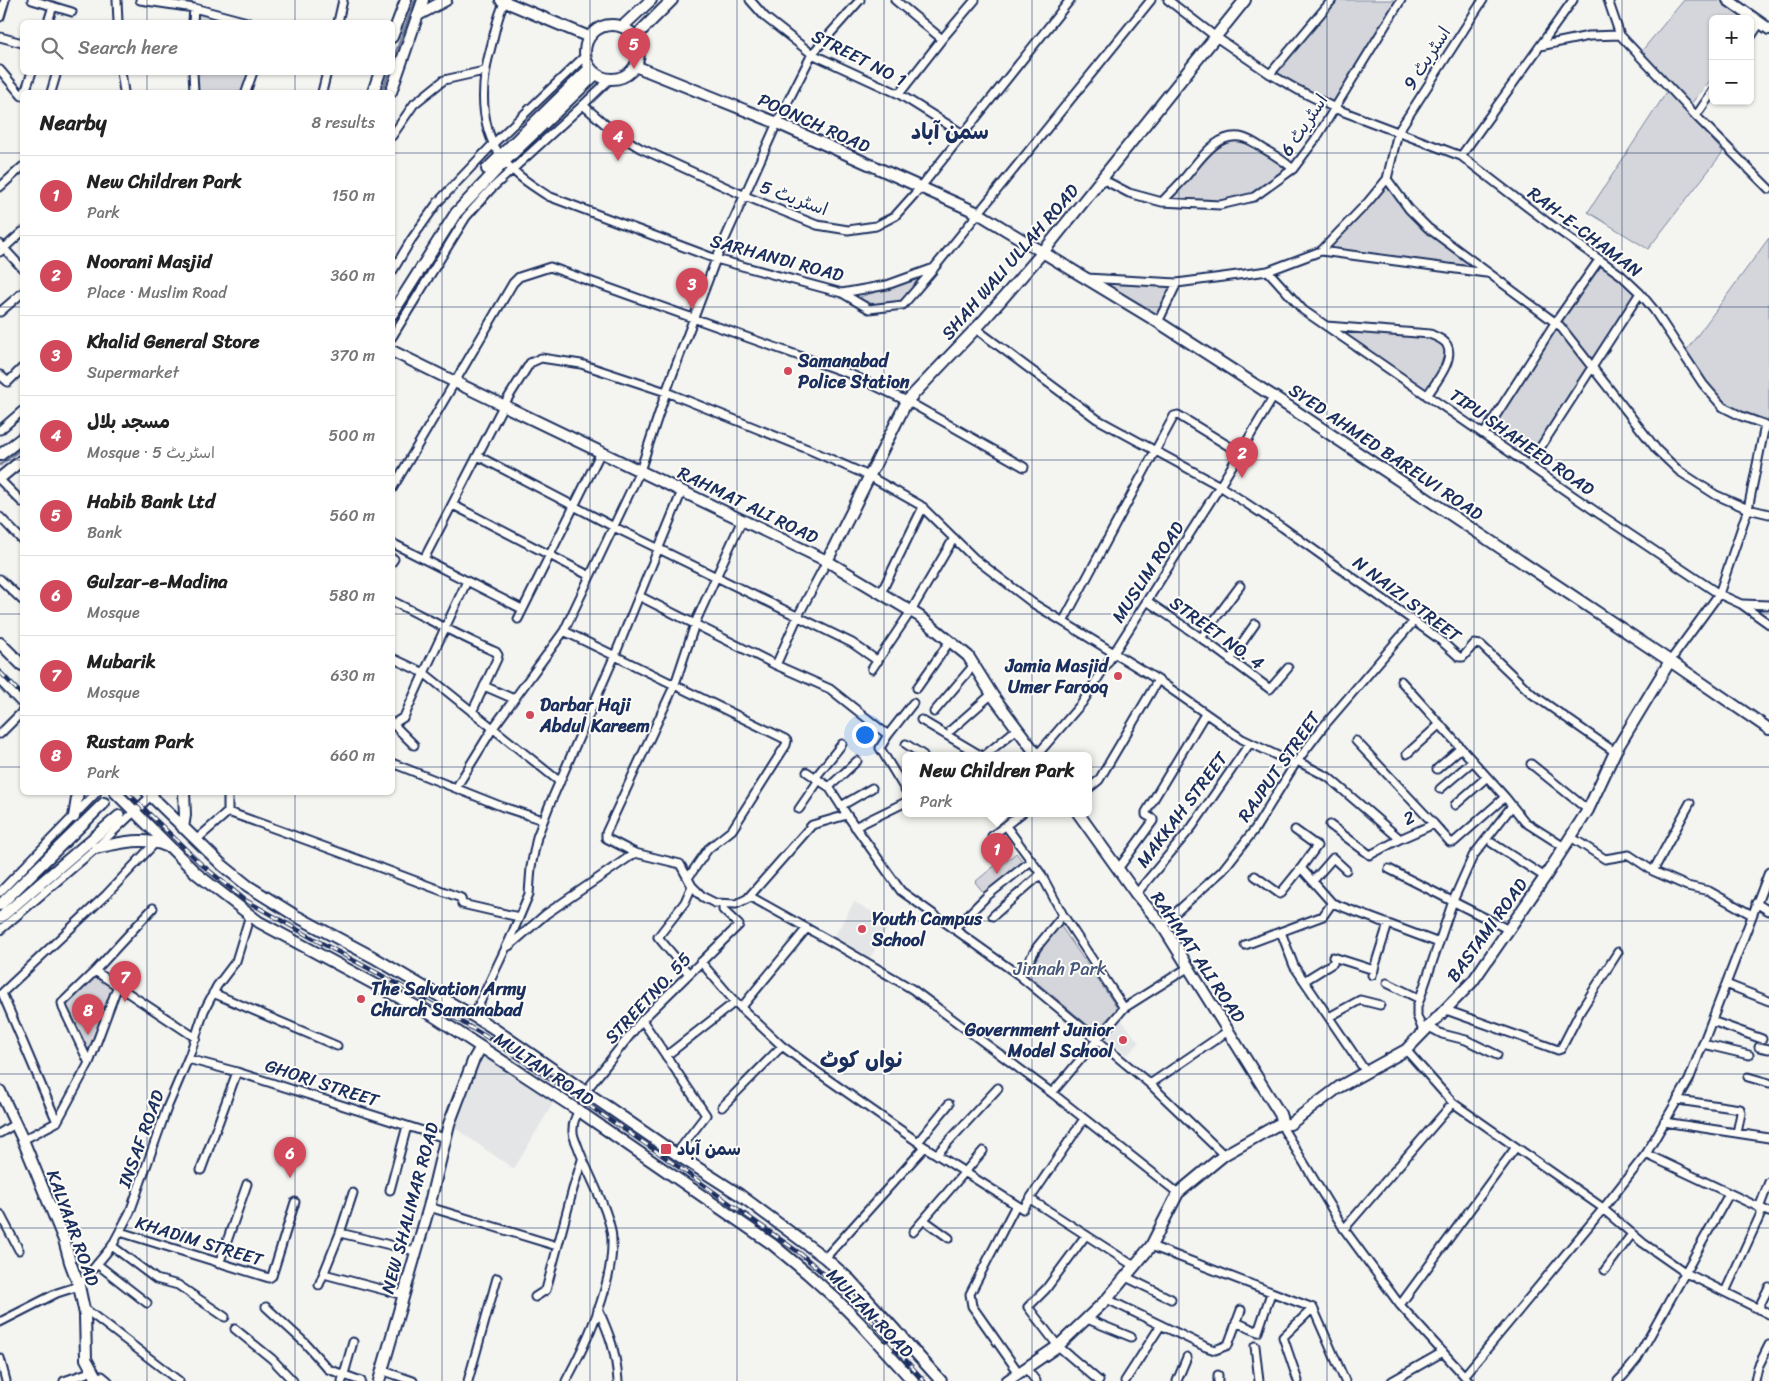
<!DOCTYPE html>
<html lang="en">
<head>
<meta charset="utf-8">
<style>
	body { margin:0; font-family:Sriracha,"Playpen Sans Arabic",sans-serif; background:#f2f2f2; color:#222 }
	.controls { position:absolute; right:15px; top:15px; display:grid; overflow:hidden; border-radius:8px; box-shadow:0 1px 4px #0004 }
	.controls button { width:45px; height:45px; display:grid; place-items:center; padding:0; border:0; border-bottom:1px solid #e0e0e0; background:#fff; color:#222; font:25px sans-serif }
	.you { position:absolute; left:864px; top:734px; width:18px; height:18px; margin:-12px; border:4px solid #fff; border-radius:50%; background:#1a73e8; box-shadow:0 0 0 8px #1a73e833 }
	.badge { display:grid; place-items:center; width:32px; height:32px; border-radius:50%; background:#d1495b; color:#fff; font-size:16px; font-weight:700 }
	.pin { position:absolute; translate:-50% -41px; filter:drop-shadow(0 1px 2px #0008) }
	.pin::after { content:''; position:absolute; top:26px; width:18px; height:15px; background:inherit; clip-path:polygon(0 0,100% 0,50% 100%) }
	.popup { position:absolute; left:902px; top:752px; width:190px; height:65px; box-sizing:border-box; display:grid; place-content:center; border-radius:8px; background:#fff; filter:drop-shadow(0 1px 4px #0005); font-size:16px; white-space:nowrap; color:#767676 }
	.popup b { font-size:19px; color:#222 }
	.popup::after { content:''; position:absolute; left:50%; top:100%; margin-left:-10px; border:10px solid transparent; border-top-color:#fff }
	.list { margin:0; padding:0; list-style:none }
	h2 { display:flex; justify-content:space-between; align-items:center; height:65px; margin:0; padding:0 20px; font-size:21px }
	h2 small { font-size:16px; font-weight:400; color:#767676 }
	.list li { display:grid; grid-template-columns:32px 1fr auto; gap:15px; align-items:center; box-sizing:border-box; height:80px; padding:0 20px; border-top:1px solid #e0e0e0 }
	.list b { display:block; font-size:19px; white-space:nowrap }
	.list p { margin:0; font-size:16px; white-space:nowrap; color:#767676 }
	.list em { font-size:16px; font-style:normal; color:#767676 }
	.icon { flex:none; width:28px; height:28px; fill:none; stroke:currentColor; stroke-width:2; stroke-linecap:round; stroke-linejoin:round }
	.map { position:relative; flex:none; width:1769px; height:1381px; overflow:hidden }
	.search { position:absolute; background:#fff; box-shadow:0 1px 4px #0004; left:20px; top:20px; width:375px; height:55px; display:flex; align-items:center; gap:12px; box-sizing:border-box; padding:0 18px; border-radius:8px; color:#767676; font-size:19px }
	.panel { position:absolute; background:#fff; box-shadow:0 1px 4px #0004; left:20px; top:90px; width:375px; height:705px; border-radius:8px }
	.map>svg:first-child { display:block }
</style>
</head>
<body>
<div class="map">
<svg width="1769" height="1381" viewBox="0 0 1769 1381">
	<rect width="100%" height="100%" fill="#f4f4f1"/>
	<filter id="ink" filterUnits="userSpaceOnUse"><feTurbulence type="fractalNoise" baseFrequency=".02" numOctaves="2"/><feDisplacementMap in="SourceGraphic" scale="10" xChannelSelector="R" yChannelSelector="G"/><feConvolveMatrix kernelMatrix="1 2 1 2 8 2 1 2 1" color-interpolation-filters="sRGB"/></filter>
	<g filter="url(#ink)">
		<path fill="#e4e5e6" d="M854,902L891,922L870,958L834,937Z
			M1121,1019L1139,1043L1127,1055L1105,1037Z
			M477,1044L558,1095L514,1169L449,1124Z"/>
		<path fill="#d4d6db" stroke="#78829c" d="M1332,0H1406L1339,110L1270,74Z
			M1684,0H1724L1748,19H1713V77L1690,105L1640,53Z
			M193,6L261,22H192Z
			M194,73H252L245,92H197Z
			M1668,90L1723,152L1648,249L1588,212Z
			M1243,138L1293,169L1254,197L1220,205L1162,202L1221,141Z
			M1388,176L1409,209L1489,273L1321,251Z
			M1769,238V425L1727,408L1683,355Z
			M1599,260L1623,277L1640,297L1529,465L1484,434Z
			M921,278L901,302C886,303 872,308 860,297Z
			M1083,278L1177,283L1158,322Z
			M1326,326L1430,334L1442,340L1449,355L1427,396Z
			M1016,853L1024,863L984,893L975,882L998,863L1001,866Z
			M1060,925L1118,1009L1095,1031L1028,975L1042,948Z
			M95,971L118,986L89,1063L63,1008L64,1000Z"/>
		<g fill="none" stroke-linecap="round" stroke-linejoin="round">
			<path stroke="#717c98" stroke-width="2.5" d="M392,63L415,0
				M382,92L389,72
				M0,465L22,448"/>
			<path stroke="#c9cdd4" stroke-width="10" stroke-dasharray="10 5" stroke-linecap="butt" d="M119,816L141,792"/>
			<g stroke="#1b2f5e" stroke-width="11">
				<path id="street" d="M32,0L72,12
					M117,0L118,22
					M140,0L194,8L247,22
					M506,0C498,12 495,32 491,47C479,89 478,139 514,171C524,181 536,188 548,196L716,259L842,293L887,285L934,268L1151,0
					M750,0L765,17L812,54L899,94L963,134
					M895,0L942,39
					M1168,0L1216,37L1270,74L1298,90L1339,110L1461,156L1547,222L1621,275L1640,293L1654,310L1703,384L1715,398L1723,407L1741,416L1769,426
					M1483,0L1398,132L1387,179L1409,209L1428,228L1560,326L1657,450L1679,471L1716,495L1748,509L1769,514
					M1608,0L1620,35L1696,116L1769,189
					M0,17L5,0
					M48,22L53,6
					M193,22L194,8
					M338,22L343,0
					M0,37L22,43
					M1750,38L1760,23
					M1540,46L1589,36L1620,35
					M0,70L22,96
					M121,72L124,92
					M193,72L194,92
					M1270,74L1332,0
					M25,92L32,72
					M51,92L57,72
					M246,92L253,72
					M322,92L327,72
					M899,94L942,39L975,0
					M583,105L610,79
					M1696,116L1713,91
					M392,136L414,104L444,80L484,71
					M1461,156L1573,0
					M1102,179L1129,193L1162,202L1220,205L1254,197L1293,169L1317,137L1401,0
					M0,187L22,167
					M1162,202C1168,195 1175,189 1181,182C1197,165 1215,130 1244,138C1251,140 1258,145 1264,149C1275,155 1284,161 1293,169
					M0,244L22,268
					M1321,251L1486,273
					M0,252L22,232
					M1268,271L1303,310L1598,513L1719,594L1741,604L1769,624
					M392,272L411,240L438,202L494,143L585,56
					M1086,278L1177,283L1268,271L1321,251L1368,202L1387,179
					M842,293L869,309L903,305L933,270
					M0,312L22,293
					M1158,322L1177,283
					M1326,326L1430,334C1436,337 1444,339 1447,345C1455,360 1435,383 1427,396
					M976,329L1097,419L1220,486L1282,527L1439,639L1459,657H1463L1474,644L1481,645L1532,694L1615,752
					M392,337L466,217L490,190L583,105L614,132L640,148L745,196L817,225L848,230L876,226L895,216L920,188L1070,0
					M0,375L8,382L22,368
					M0,430L22,411
					M1484,434L1555,323L1599,260
					M478,456L614,527L852,643L878,661
					M1529,465L1640,293
					M0,480L22,502
					M392,489L513,283L519,277L550,267L850,374L907,401L1024,467
					M453,505L590,576
					M0,517L22,540
					M742,520L696,621L675,684L606,833V838L635,853L680,864L692,886L703,897L715,903L736,904L751,897L837,945L912,989L1052,1093L1178,1193
					M392,543L522,609
					M424,559L503,406L530,363L541,358L581,364L666,392L810,450L869,476L920,505L974,558L1034,604L1158,680L1242,739L1295,764
					M392,562L394,559
					M0,579L22,600
					M881,593L923,507
					M639,596L776,665L830,689L888,735L880,748L906,791
					M392,601C427,618 460,637 496,652L498,655L497,659L472,712
					M1147,601L1201,638L1270,689L1288,668
					M1742,604L1769,605
					M518,619L601,452
					M1063,622L1174,416L1178,415L1240,453
					M564,631L785,739L787,741L786,745L732,830L708,849L688,878
					M1201,638L1240,586
					M392,658L424,673L467,581
					M1230,660L1255,624
					M1670,661L1719,594L1748,509L1765,425
					M776,665L798,616L827,561
					M872,669L911,611L954,538
					M1401,681L1505,797L1525,822L1564,847
					M484,686L514,699
					M917,688L950,641
					M934,712L974,665
					M921,720L980,755
					M392,723L414,745
					M393,724L404,717L424,673L560,782
					M951,730L992,694
					M0,734L22,712
					M888,735L913,703
					M1356,741L1434,824
					M906,744L923,755
					M1407,754L1440,724
					M985,755L1017,729
					M1037,755L1082,703L1220,486L1274,396
					M1297,761L1328,777L1400,839L1434,824L1450,842H1454L1505,797
					M392,763L503,807L543,820
					M1531,764L1588,810
					M1437,769L1461,748
					M807,772L829,787L847,815
					M815,778L842,744
					M829,787L857,761
					M456,788L493,728L564,631L640,471L666,392L716,259L777,123L812,54L860,0
					M1088,789L1099,780L1158,680
					M1440,789L1473,761
					M1455,805L1487,777
					M841,806L872,788
					M799,809L819,780
					M228,812V796L229,792
					M1330,825L1370,855L1400,839
					M1006,826L1041,874L1063,915L1124,1008
					M855,827L906,802
					M1295,830L1317,846L1301,868L1332,903L1439,943
					M992,836L1022,813
					M1571,837L1605,859L1629,855L1653,871L1687,886L1709,891L1752,915
					M196,840L228,812C306,839 383,869 461,898L462,904L519,917
					M1492,843L1545,877
					M1118,869L1153,821V819L1146,815V812L1205,714
					M1389,869L1509,930
					M1653,871L1690,803
					M1255,876L1280,894L1301,868
					M1313,881L1333,858L1346,870
					M0,892L97,792
					M1136,894L1192,827L1250,743
					M747,899L812,825L847,815L901,891L1020,976
					M1756,903L1769,911
					M1063,915L1037,947L1020,976L1150,1084L1224,1155
					M993,916L1041,874
					M1162,925L1222,871L1255,829L1295,764L1323,727L1414,621
					M955,928L987,896L1031,861
					M0,930L96,848L155,792
					M1281,932L1294,966L1366,1072
					M1245,945L1323,916L1332,903
					M509,946L546,914L635,853
					M1333,957L1374,970
					M701,962L735,1002L782,1046L816,1071L925,1147L1023,1209L1084,1119
					M95,971L196,1038
					M689,974L658,937L685,902L692,886
					M1372,975L1388,924
					M1304,981L1333,963
					M1387,983L1420,999
					M1726,984L1769,1001
					M213,993L337,1046
					M741,1008L807,928
					M1446,1010L1558,1050L1561,1049L1581,1010L1618,952
					M473,1017L510,939L529,894L531,867L537,837L549,806L615,655L682,491
					M1329,1017L1360,1000L1380,1005
					M642,1020L706,1115L676,1154
					M1712,1021L1762,1039
					M1427,1026L1442,1034L1466,1040L1497,1055
					M1423,1031L1417,1016V1007L1453,901L1473,856L1512,806
					M1703,1044L1749,1055
					M1759,1047L1769,1049
					M1406,1050L1453,1103L1603,1208
					M666,1056L735,1002
					M188,1059L237,1072L445,1138
					M89,1063L63,1008L62,1003L95,971L153,908
					M1748,1077L1769,1083
					M1150,1084L1228,1031
					M585,1092L642,1020L739,925L723,910V904
					M1052,1093L1124,1008L1189,967
					M1678,1100L1740,1109L1741,1113L1737,1133
					M722,1107L782,1046
					M57,1122L2,993L106,895L156,842
					M1664,1122L1769,1138
					M1283,1124L1284,1130L1344,1229L1400,1305L1469,1381
					M0,1133L15,1124
					M23,1140L57,1122L89,1063L118,985
					M918,1142L949,1104
					M937,1154L998,1088
					M1646,1154L1769,1212
					M201,1170L237,1072
					M390,1190L407,1126
					M1030,1199L1134,1266
					M1016,1205L970,1294L972,1306L1019,1373
					M429,1207L557,1246
					M1759,1208L1769,1182
					M1603,1209L1643,1243L1686,1273L1769,1314
					M0,1214L19,1250
					M924,1220L949,1238
					M1344,1229L1453,1103
					M120,1232L269,1278L272,1276L295,1202
					M913,1232L983,1151
					M340,1233L415,1251
					M1086,1235L1046,1289L1028,1307L1058,1346L1099,1381
					M112,1246L156,1279L178,1285L225,1317
					M1151,1246L1313,1308L1345,1381
					M825,1258L925,1147
					M97,1264L147,1303
					M219,1264L247,1184
					M1605,1270L1632,1234
					M324,1274L403,1295
					M1126,1277L1171,1299
					M319,1285L340,1233L353,1193
					M1725,1292L1763,1209
					M535,1297L546,1290L573,1189L582,1160
					M1107,1299L1206,1347L1215,1350L1228,1345L1241,1310
					M1400,1305L1516,1147
					M266,1307L305,1343L328,1369L361,1381
					M84,1308L179,1381
					M598,1309C610,1335 616,1352 618,1381
					M1758,1309L1769,1287
					M1087,1319L1131,1337
					M0,1322L57,1293L79,1286L112,1246L130,1212L167,1108L190,1054L204,1011L217,986L236,961L250,915
					M1236,1322L1258,1332L1271,1293
					M235,1329L272,1359L293,1381
					M1255,1346L1259,1381
					M0,1358L6,1381
					M1026,1368L1036,1381
					M381,1370L413,1381
					M1465,1375L1603,1209L1646,1154L1689,1080L1769,872
					M96,1377L102,1376L108,1381
					M64,1381L93,1371
					M342,1381L353,1342
					M468,1381L497,1278
					M566,1381C587,1342 613,1285 612,1240C612,1215 587,1173 578,1147C576,1142 572,1135 573,1129C573,1122 575,1117 579,1111
					M1125,1381L1161,1325
					M1177,1381L1187,1357
					M1218,1381V1375
					M1298,1381L1283,1337L1313,1308
					M1392,1381L1443,1352
					M1618,1381L1624,1375L1637,1359L1729,1194
					M1755,1381L1758,1367L1769,1345"/>
			</g>
			<g stroke="#1b2f5e" stroke-width="14">
				<path id="secondary" d="M501,0L589,37
					M1728,0L1769,29
					M418,15L446,0
					M585 52a27 27 0 1 1 54 0a27 27 0 1 1-54 0Z
					M622,27L651,0
					M392,37L406,0
					M634,38L672,0
					M635,66L777,123L978,213L1158,322L1279,400L1670,661L1769,729
					M373,92L380,72
					M391,92L423,0
					M487,169L590,68
					M392,314L456,213L505,161L596,74
					M392,351L455,382L827,561L919,616L968,656L993,696L1037,755
					M0,455L22,438
					M0,478L22,460
					M827,561L907,401L983,321L1043,252L1245,0
					M1078,813L1136,894L1162,925L1280,1114L1283,1124
					M0,905L104,803
					M0,918L119,816
					M0,1091L23,1140L64,1240L70,1262L79,1286L85,1314L86,1359L98,1381
					M379,1381L429,1207L449,1124L473,1061L481,1047
					M1007,1381L1058,1346L1107,1299L1151,1246L1178,1193L1224,1155L1277,1125L1290,1124L1339,1087L1406,1050L1473,981L1545,877L1588,810L1615,752L1670,661"/>
			</g>
			<g stroke="#1b2f5e" stroke-width="14">
				<path id="primary" d="M0,643L22,665
					M0,679L22,702
					M115,792L197,874L259,922L432,1015L579,1111L772,1244L807,1273L836,1299L859,1322L913,1381
					M147,792L222,865L248,886L296,916L373,957L490,1026L676,1154L740,1195L825,1258L850,1280L941,1381
					M74,817L78,792
					M183,828L185,815L184,792
					M96,848C118,843 145,836 166,846
					M885,1350L902,1336"/>
			</g>
			<use href="#street" stroke="#fdfcf7" stroke-width="7"/>
			<use href="#secondary" stroke="#fdfcf7" stroke-width="10"/>
			<use href="#primary" stroke="#fdfcf7" stroke-width="10"/>
			<g stroke="#1b2f5e" stroke-width="4.5">
				<path id="rail" d="M0,672L22,695
					M127,792L201,864L245,900L314,939L405,988L495,1042L656,1151L801,1254L841,1289L870,1319L924,1381"/>
			</g>
			<use href="#rail" stroke="#fdfcf7" stroke-width="2.5" stroke-dasharray="8" stroke-linecap="butt"/>
		</g>
	</g>
	<path fill="none" stroke="#1b2f5e" stroke-width="1" stroke-opacity="0.55" d="M147,0V22M295,0V22M442,0V1381M590,0V1381M737,0V1381M884,0V1381M1032,0V1381M1179,0V1381M1327,0V1381M1474,0V1381M1622,0V1381M147,72V92M295,72V92M0,153H22M392,153H1769M0,307H22M392,307H1769M0,460H22M392,460H1769M0,614H22M392,614H1769M0,767H22M392,767H1769M147,792V1381M295,792V1381M0,921H1769M0,1074H1769M0,1228H1769"/>
	<g fill="#d1495b" stroke="#fdfcf7" stroke-width="2">
		<circle cx="788" cy="371" r="5"/>
		<circle cx="1118" cy="676" r="5"/>
		<circle cx="530" cy="715" r="5"/>
		<circle cx="862" cy="929" r="5"/>
		<circle cx="361" cy="999" r="5"/>
		<circle cx="1123" cy="1040" r="5"/>
		<rect x="660" y="1143" width="12" height="12" rx="2.5"/>
	</g>
	<g text-anchor="middle" dominant-baseline="central" stroke-width="4" stroke-linejoin="round" paint-order="stroke">
		<g font-size="18" fill="#1b2f5e" stroke="#fdfcf7">
			<text transform="translate(859 58) rotate(27)">STREET NO 1</text>
			<text transform="translate(1427 58) rotate(-57)">اسٹریٹ 9</text>
			<text transform="translate(814 123) rotate(24)">POONCH ROAD</text>
			<text transform="translate(1304 125) rotate(-56)">اسٹریٹ 6</text>
			<text transform="translate(794 198) rotate(20)">اسٹریٹ 5</text>
			<text transform="translate(1585 232) rotate(37)">RAH-E-CHAMAN</text>
			<text transform="translate(777 258) rotate(15)">SARHANDI ROAD</text>
			<text transform="translate(1010 262) rotate(-49)">SHAH WALI ULLAH ROAD</text>
			<text transform="translate(1522 442) rotate(35)">TIPU SHAHEED ROAD</text>
			<text transform="translate(1386 452) rotate(34)">SYED AHMED BARELVI ROAD</text>
			<text transform="translate(748 505) rotate(26)">RAHMAT ALI ROAD</text>
			<text transform="translate(1148 572) rotate(-57)">MUSLIM ROAD</text>
			<text transform="translate(1407 599) rotate(37)">N NAIZI STREET</text>
			<text transform="translate(1217 633) rotate(36)">STREET NO. 4</text>
			<text transform="translate(1279 767) rotate(-55)">RAJPUT STREET</text>
			<text transform="translate(1182 810) rotate(-53)">MAKKAH STREET</text>
			<text transform="translate(1409 818) rotate(-24)">2</text>
			<text transform="translate(1487 930) rotate(-54)">BASTAMI ROAD</text>
			<text transform="translate(1198 957) rotate(56)">RAHMAT ALI ROAD</text>
			<text transform="translate(648 998) rotate(-47)">STREETNO. 55</text>
			<text transform="translate(544 1069) rotate(34)">MULTAN ROAD</text>
			<text transform="translate(322 1083) rotate(18)">GHORI STREET</text>
			<text transform="translate(141 1139) rotate(-70)">INSAF ROAD</text>
			<text transform="translate(410 1208) rotate(-75)">NEW SHALIMAR ROAD</text>
			<text transform="translate(73 1228) rotate(70)">KALYAAR ROAD</text>
			<text transform="translate(199 1241) rotate(17)">KHADIM STREET</text>
			<text transform="translate(870 1313) rotate(46)">MULTAN ROAD</text>
		</g>
		<g font-size="18" font-weight="bold" fill="#1b2f5e" stroke="#fdfcf7" text-anchor="start">
			<text x="798" y="361">Samanabad<tspan x="798" dy="21">Police Station</tspan></text>
			<text x="1108" y="666" text-anchor="end">Jamia Masjid<tspan x="1108" dy="21">Umer Farooq</tspan></text>
			<text x="540" y="705">Darbar Haji<tspan x="540" dy="21">Abdul Kareem</tspan></text>
			<text x="872" y="919">Youth Campus<tspan x="872" dy="21">School</tspan></text>
			<text x="371" y="989">The Salvation Army<tspan x="371" dy="21">Church Samanabad</tspan></text>
			<text x="1113" y="1030" text-anchor="end">Government Junior<tspan x="1113" dy="21">Model School</tspan></text>
			<text x="677" y="1149">سمن آباد</text>
		</g>
		<g font-size="18" fill="#49597d" stroke="#fdfcf7">
			<text x="1060" y="969">Jinnah Park</text>
		</g>
		<g font-size="22" font-weight="bold" fill="#1b2f5e" stroke="#fdfcf7">
			<text x="950" y="131">سمن آباد</text>
			<text x="862" y="1059">نواں کوٹ</text>
		</g>
	</g>
</svg>
<div class="controls">
<button>+</button>
<button>−</button>
</div>
<div class="you"></div>
<div class="pin badge" style="left:997px;top:874px">1</div>
<div class="popup"><b>New Children Park</b>Park</div>
<div class="pin badge" style="left:1242px;top:478px">2</div>
<div class="pin badge" style="left:692px;top:309px">3</div>
<div class="pin badge" style="left:618px;top:161px">4</div>
<div class="pin badge" style="left:634px;top:69px">5</div>
<div class="pin badge" style="left:290px;top:1178px">6</div>
<div class="pin badge" style="left:125px;top:1002px">7</div>
<div class="pin badge" style="left:88px;top:1035px">8</div>
<div class="search"><svg class="icon" aria-label="search" viewBox="0 0 24 24"><circle cx="10" cy="10" r="6"/><path d="M15 15l6 6"/></svg>Search here</div>
<section class="panel">
<h2>Nearby<small>8 results</small></h2>
<ul class="list">
<li><span class="badge">1</span><div><b>New Children Park</b><p>Park</p></div><em>150 m</em></li>
<li><span class="badge">2</span><div><b>Noorani Masjid</b><p>Place · Muslim Road</p></div><em>360 m</em></li>
<li><span class="badge">3</span><div><b>Khalid General Store</b><p>Supermarket</p></div><em>370 m</em></li>
<li><span class="badge">4</span><div><b>مسجد بلال</b><p>Mosque · اسٹریٹ 5</p></div><em>500 m</em></li>
<li><span class="badge">5</span><div><b>Habib Bank Ltd</b><p>Bank</p></div><em>560 m</em></li>
<li><span class="badge">6</span><div><b>Gulzar-e-Madina</b><p>Mosque</p></div><em>580 m</em></li>
<li><span class="badge">7</span><div><b>Mubarik</b><p>Mosque</p></div><em>630 m</em></li>
<li><span class="badge">8</span><div><b>Rustam Park</b><p>Park</p></div><em>660 m</em></li>
</ul>
</section>
</div>
</body>
</html>
